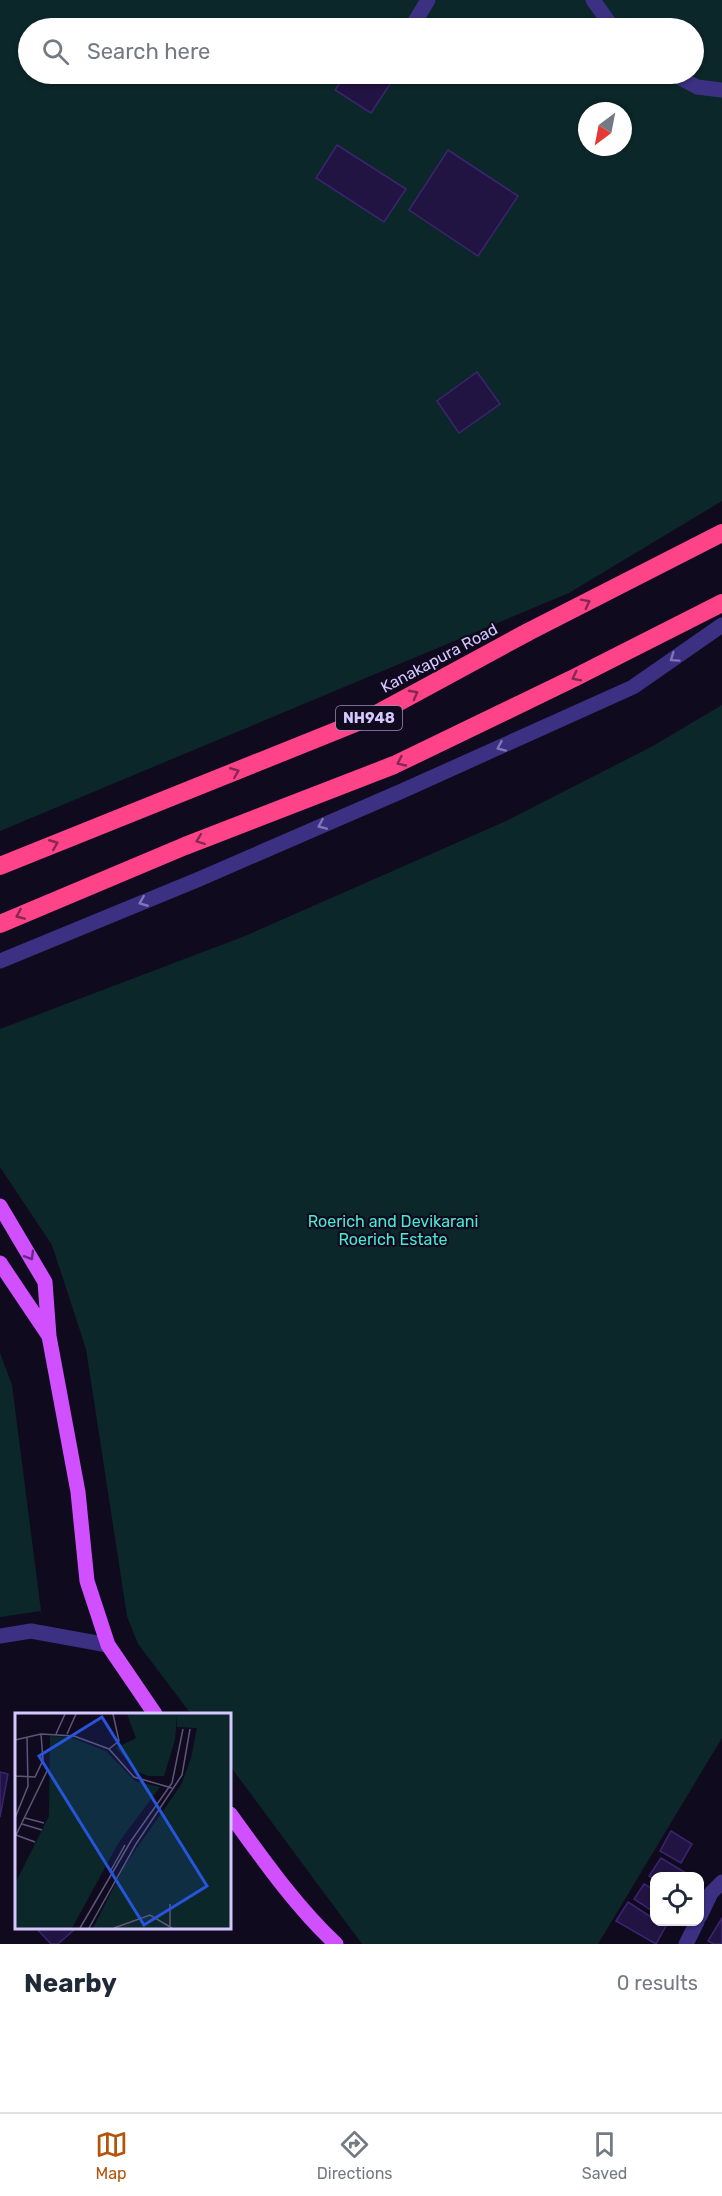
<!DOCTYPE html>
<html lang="en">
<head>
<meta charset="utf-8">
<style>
	body { margin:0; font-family:Rubik,sans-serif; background:#f2f2f3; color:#1f2937 }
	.controls { position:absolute; right:18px; bottom:18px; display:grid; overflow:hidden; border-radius:12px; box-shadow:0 2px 4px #0004 }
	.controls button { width:54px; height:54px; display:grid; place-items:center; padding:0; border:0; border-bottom:2px solid #e0e1e3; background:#fff; color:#1f2937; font:30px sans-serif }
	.compass { position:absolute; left:578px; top:102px; width:54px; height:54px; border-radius:50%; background:#fff; box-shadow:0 2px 4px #0004; rotate:212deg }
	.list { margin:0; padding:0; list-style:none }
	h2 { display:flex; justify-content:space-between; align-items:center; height:78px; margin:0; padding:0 24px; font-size:26px }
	h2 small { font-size:20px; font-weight:400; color:#747a83 }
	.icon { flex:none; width:33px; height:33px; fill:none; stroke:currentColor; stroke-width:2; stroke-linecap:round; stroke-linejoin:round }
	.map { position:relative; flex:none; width:722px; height:1944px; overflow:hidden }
	.search { position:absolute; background:#fff; box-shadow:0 2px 4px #0004; left:18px; right:18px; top:18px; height:66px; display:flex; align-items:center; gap:15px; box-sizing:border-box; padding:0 21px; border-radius:33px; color:#747a83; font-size:22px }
	.sheet { height:168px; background:#fff }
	nav { display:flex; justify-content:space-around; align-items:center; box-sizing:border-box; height:84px; border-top:2px solid #e0e1e3; background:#fff; font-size:16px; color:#747a83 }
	nav a { display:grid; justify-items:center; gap:3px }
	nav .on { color:#b45309 }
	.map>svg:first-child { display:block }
</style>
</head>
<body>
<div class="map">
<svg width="722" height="1944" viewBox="0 0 722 1944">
	<rect width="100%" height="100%" fill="#100a1f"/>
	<path fill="#0c2729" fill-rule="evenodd" d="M0,0H722V501L569,593L0,831ZM28,28H694V74H28ZM587,111H623V147H587Z
		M722,705V1738L598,1944H362L230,1766V1714H191L138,1644L127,1616L86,1349L52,1245L0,1167V1029L245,936L506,821L651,747Z
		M0,1353L12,1385L41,1611L0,1617Z"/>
	<path fill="#221442" stroke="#3b2470" stroke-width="1.5" d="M346,74H393L396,75L371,113L335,90Z
		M337,145L406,189L384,222L316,178Z
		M448,150L518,196L478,256L409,210Z
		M477,372L500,404L459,433L437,401Z
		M0,1772L8,1774L0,1817Z
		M671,1831L692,1844L681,1863L660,1851Z
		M661,1858L691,1876H654V1879L649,1876Z
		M644,1884L654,1890V1912L634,1899Z
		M628,1902L654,1919V1922L666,1926L656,1944L616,1921Z
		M722,1918V1944H714L708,1941Z
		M36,1928H76L58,1944H51Z"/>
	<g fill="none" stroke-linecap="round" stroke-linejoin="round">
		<path stroke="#3c3083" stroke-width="15" d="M593,0L613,28
			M411,28L428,0
			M673,74L697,87L722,90
			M0,961L197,880L402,791L633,687L722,625
			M0,1636L31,1631L108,1645
			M700,1916L711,1893L722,1882
			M686,1944L697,1922"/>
		<path stroke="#d04fff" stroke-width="15" d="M0,1206L45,1282L49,1336L78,1492L87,1581L108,1645L155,1714
			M0,1263L49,1336
			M230,1814C262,1858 296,1907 336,1944"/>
		<path stroke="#ff4389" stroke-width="18" d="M0,866L373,716L528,632L722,533
			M0,924L185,846L394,765L574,678L722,603"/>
	</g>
	<defs><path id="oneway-chevron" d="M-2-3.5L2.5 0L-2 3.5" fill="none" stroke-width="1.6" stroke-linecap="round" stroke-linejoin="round" transform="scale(1.5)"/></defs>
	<g stroke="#882654">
		<use href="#oneway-chevron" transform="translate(586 603) rotate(-27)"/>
		<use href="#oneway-chevron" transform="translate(576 677) rotate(153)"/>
		<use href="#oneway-chevron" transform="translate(414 694) rotate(-28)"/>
		<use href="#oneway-chevron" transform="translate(401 762) rotate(155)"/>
		<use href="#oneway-chevron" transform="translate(235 772) rotate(-22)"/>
		<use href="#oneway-chevron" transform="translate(200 840) rotate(159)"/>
		<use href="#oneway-chevron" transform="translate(54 844) rotate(-22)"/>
		<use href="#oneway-chevron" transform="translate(20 915) rotate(157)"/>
	</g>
	<g stroke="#8074bb">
		<use href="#oneway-chevron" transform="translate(674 658) rotate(145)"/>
		<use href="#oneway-chevron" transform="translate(501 747) rotate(156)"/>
		<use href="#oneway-chevron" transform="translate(322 825) rotate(157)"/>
		<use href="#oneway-chevron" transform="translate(143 902) rotate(158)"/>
	</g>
	<use stroke="#662984" href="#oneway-chevron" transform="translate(30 1256) rotate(59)"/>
	<g text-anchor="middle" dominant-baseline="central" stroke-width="4.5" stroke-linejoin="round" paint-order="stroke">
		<rect fill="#100a1f" stroke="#998fbc" stroke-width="1.5" x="336" y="706" width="66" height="24" rx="4.5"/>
		<g font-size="15" font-weight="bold" fill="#d4c8ff">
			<text x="369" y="718">NH948</text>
		</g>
		<g font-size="16" fill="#d4c8ff" stroke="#100a1f">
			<text transform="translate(439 658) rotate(-28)">Kanakapura Road</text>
		</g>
		<g font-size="16" fill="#48ead3" stroke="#100a1f">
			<text x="393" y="1221">Roerich and Devikarani<tspan x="393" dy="18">Roerich Estate</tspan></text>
		</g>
	</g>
	<g transform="translate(15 1713)">
		<rect width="216" height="216" fill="#100a1f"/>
		<path d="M112,1H162L160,27L149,63H133L123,59L101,35L121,25ZM162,1H216V215H78L110,152L166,72L176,45L182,15L162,14ZM35,23L55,24L91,38L120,68L145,74L104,129L57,215H0V171L34,103Z" fill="#0c2729"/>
		<path fill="none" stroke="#5e5679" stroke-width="1.5" d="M41,21L50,1M52,21L61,1M0,27L26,21L59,23L94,36L119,64L157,75M94,36L104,28L98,1M0,48V88M0,63L20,64L28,47L26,21M0,105L13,73L12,24M10,105L29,110M7,111L27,117M20,129L1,122L32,58M96,157L110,132M155,213V191M65,215L116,128L157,70L168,16M74,215L121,131L167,62L175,16M99,215L135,202L157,215"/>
		<path fill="#2654da" fill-opacity="0.15" stroke="#2654da" stroke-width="3" d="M87,4L192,173L129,212L24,43Z"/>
		<rect width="216" height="216" fill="none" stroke="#d4c8ff" stroke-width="3"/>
	</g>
</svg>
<div class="controls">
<button><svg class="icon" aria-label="locate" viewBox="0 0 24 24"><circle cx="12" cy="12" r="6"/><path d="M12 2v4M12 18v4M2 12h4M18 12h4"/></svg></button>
</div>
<svg class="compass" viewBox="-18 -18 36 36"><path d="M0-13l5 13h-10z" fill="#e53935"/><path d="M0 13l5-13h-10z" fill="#747a83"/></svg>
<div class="search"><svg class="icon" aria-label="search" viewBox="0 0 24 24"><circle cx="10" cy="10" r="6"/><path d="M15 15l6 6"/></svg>Search here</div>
</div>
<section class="sheet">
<h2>Nearby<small>0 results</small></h2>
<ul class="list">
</ul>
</section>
<nav>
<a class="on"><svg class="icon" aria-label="map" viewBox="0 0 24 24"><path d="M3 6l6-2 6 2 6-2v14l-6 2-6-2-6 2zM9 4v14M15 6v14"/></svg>Map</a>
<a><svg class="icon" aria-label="directions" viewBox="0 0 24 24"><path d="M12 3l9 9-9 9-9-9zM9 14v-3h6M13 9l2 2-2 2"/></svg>Directions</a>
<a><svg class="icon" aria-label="saved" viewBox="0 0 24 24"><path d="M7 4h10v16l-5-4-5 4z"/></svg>Saved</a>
</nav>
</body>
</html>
